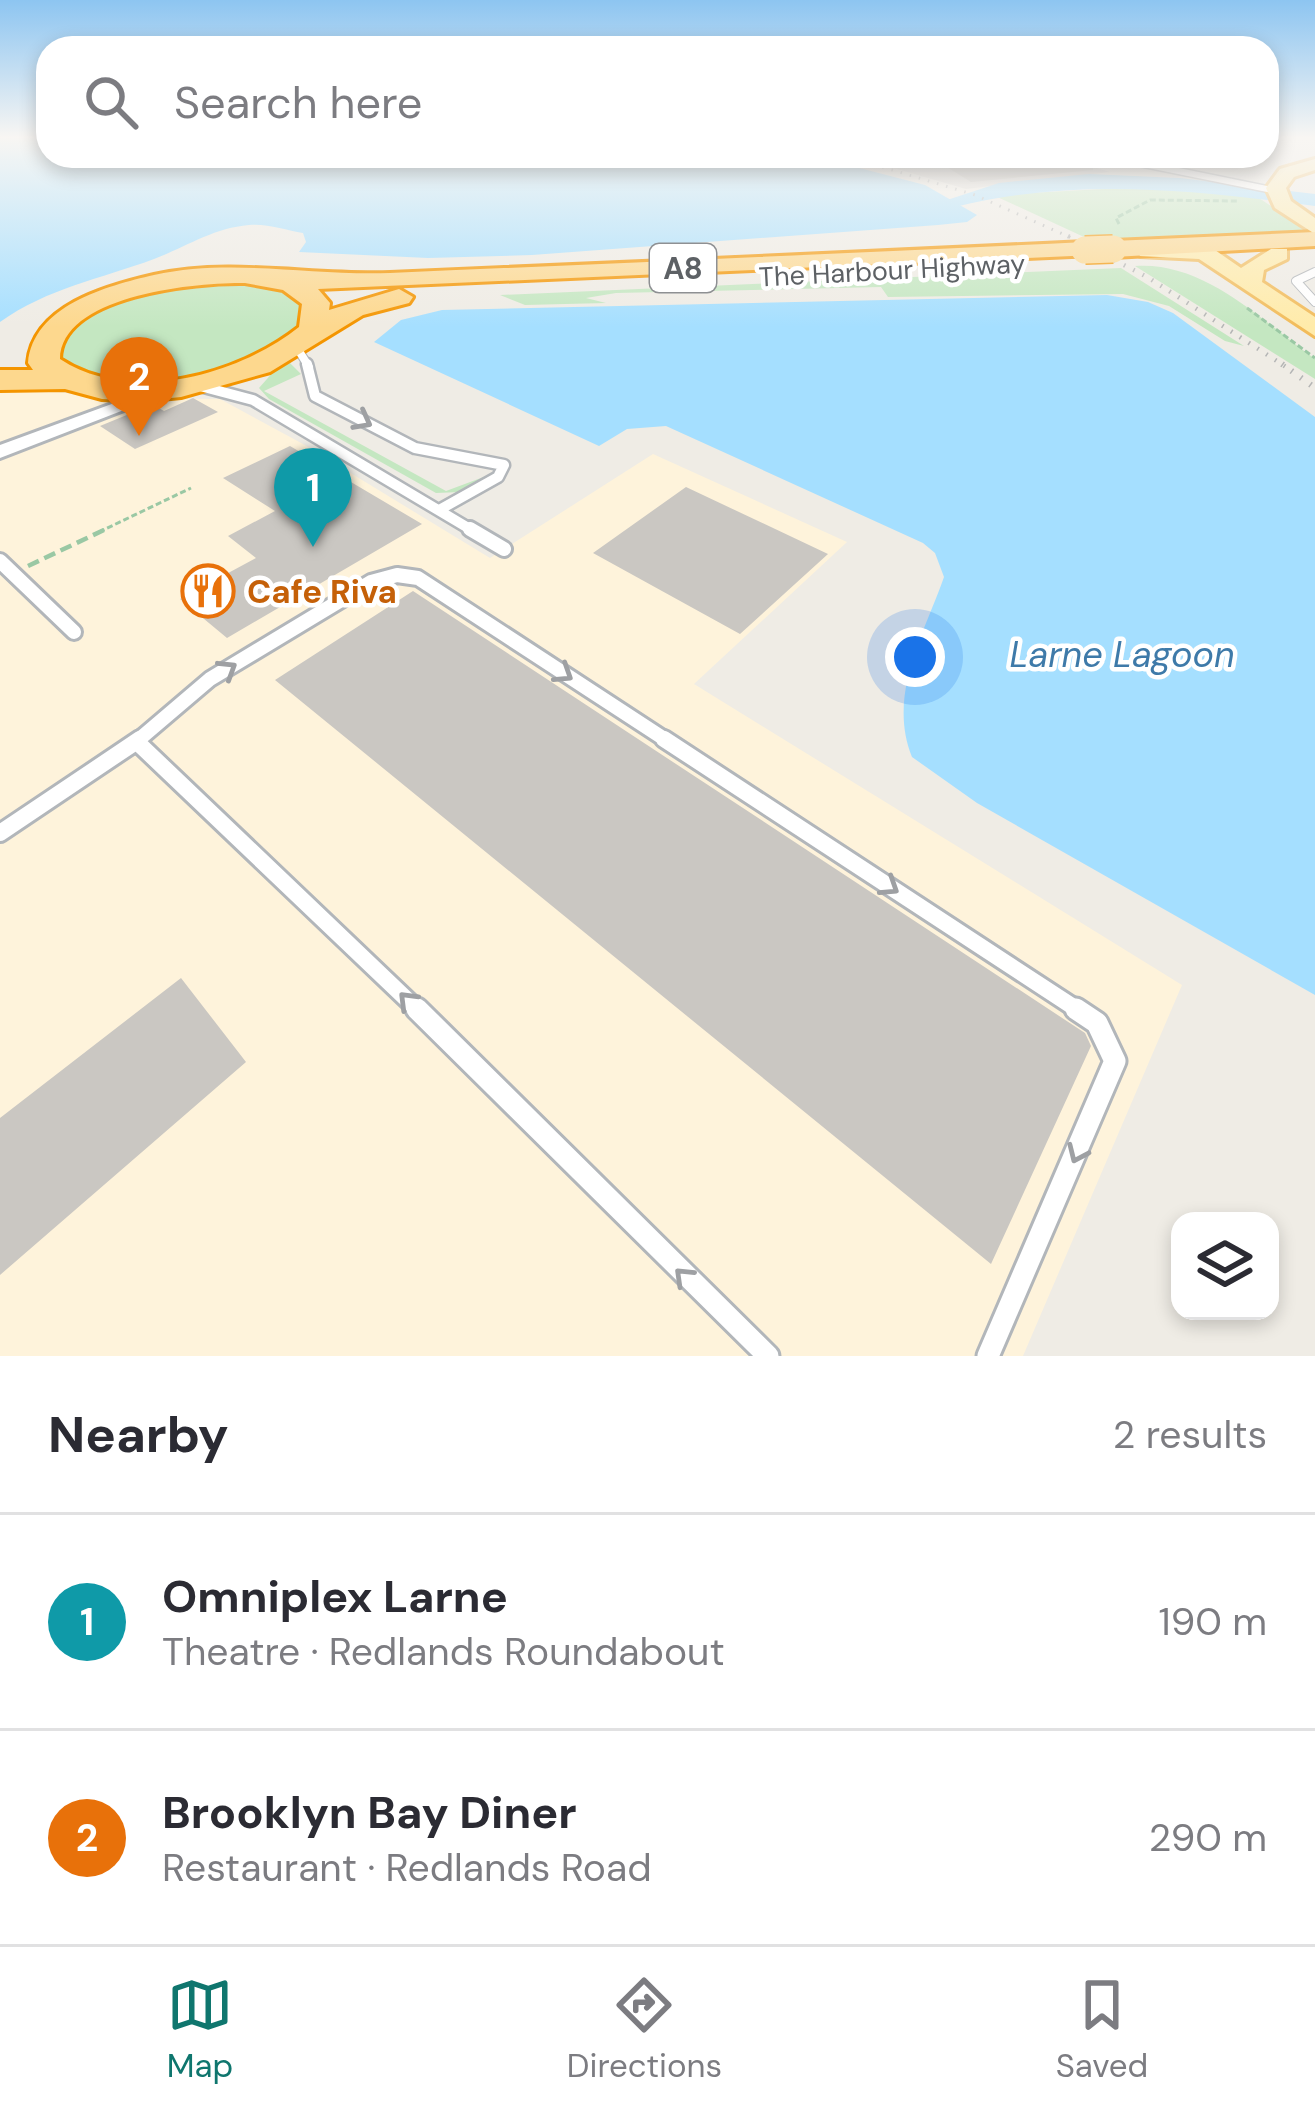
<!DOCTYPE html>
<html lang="en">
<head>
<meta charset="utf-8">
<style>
	body { margin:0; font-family:"DM Sans",sans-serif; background:#f7f7f7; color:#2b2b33 }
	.controls { position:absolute; right:36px; bottom:36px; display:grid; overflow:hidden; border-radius:24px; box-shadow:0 6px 18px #0003 }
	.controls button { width:108px; height:108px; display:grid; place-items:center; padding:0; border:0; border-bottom:3px solid #e1e1e2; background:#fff; color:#2b2b33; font:60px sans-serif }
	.you { position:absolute; left:915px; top:657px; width:42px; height:42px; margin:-30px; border:9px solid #fff; border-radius:50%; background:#1a73e8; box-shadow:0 0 0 18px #1a73e833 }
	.badge { display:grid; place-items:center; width:78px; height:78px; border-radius:50%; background:#0f766e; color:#fff; font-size:39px; font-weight:700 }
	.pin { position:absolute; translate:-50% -99px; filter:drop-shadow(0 3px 6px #0008) }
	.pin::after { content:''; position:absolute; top:63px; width:42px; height:36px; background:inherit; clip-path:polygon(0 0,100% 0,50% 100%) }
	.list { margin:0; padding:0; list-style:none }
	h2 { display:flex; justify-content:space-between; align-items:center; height:156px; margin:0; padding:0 48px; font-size:51px }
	h2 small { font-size:39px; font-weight:400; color:#7c7c81 }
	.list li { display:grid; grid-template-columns:78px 1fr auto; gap:36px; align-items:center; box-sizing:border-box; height:216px; padding:0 48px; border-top:3px solid #e1e1e2 }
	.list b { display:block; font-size:45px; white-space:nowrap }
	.list p { margin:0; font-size:39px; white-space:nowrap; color:#7c7c81 }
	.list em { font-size:39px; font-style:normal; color:#7c7c81 }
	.icon { flex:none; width:66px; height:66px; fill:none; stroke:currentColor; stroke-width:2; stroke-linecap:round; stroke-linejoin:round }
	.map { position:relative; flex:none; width:1315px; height:1356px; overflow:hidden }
	.search { position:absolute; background:#fff; box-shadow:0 6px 18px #0003; left:36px; right:36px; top:36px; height:132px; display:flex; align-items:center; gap:30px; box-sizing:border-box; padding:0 42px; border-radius:36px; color:#7c7c81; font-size:45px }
	.sheet { height:588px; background:#fff }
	nav { display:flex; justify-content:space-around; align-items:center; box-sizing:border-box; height:168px; border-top:3px solid #e1e1e2; background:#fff; font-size:33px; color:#7c7c81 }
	nav a { display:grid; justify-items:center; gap:6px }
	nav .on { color:#0f766e }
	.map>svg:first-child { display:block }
</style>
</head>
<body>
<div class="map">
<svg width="1315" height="1356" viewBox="0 0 1315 1356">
	<rect width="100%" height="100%" fill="#efece5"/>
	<path fill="#fef3db" d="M29,388L102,398L220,399L303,444L490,558L653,454L847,542L694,684L1182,985L1023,1356H0V390Z"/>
	<path fill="#dedbd7" d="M852,156H1055L1110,172L966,189Z"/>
	<path fill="#c4e7c1" d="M1157,186L1256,196L1308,231L1097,243L993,195Z
		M1135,266C1205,261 1262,321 1315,359V379Z
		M1121,268L1244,346L1225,341L1169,306L1123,294L888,297L881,287L616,293L586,298L606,303L525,305L500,295Z
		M218,280C250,283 285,280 305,308C296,370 158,389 107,382C90,380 71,366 56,357C63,295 169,287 218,280Z
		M290,363L301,374L264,391L446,491L489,475L460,492L436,493L269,399L259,388L274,371Z"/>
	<path fill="#a5dfff" d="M0,137H48V156H813L925,185L977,215L967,222L938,225L532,255L428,258L299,252L306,242L303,233C286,230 266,223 249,225C213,228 186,247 154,259C100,279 48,288 0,322Z
		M1107,295L1148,302L1173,313L1315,417V995L977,803L912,757C887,695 924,634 944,577L935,553L923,543L666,426L627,429L599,446L374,342L401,320L442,310Z"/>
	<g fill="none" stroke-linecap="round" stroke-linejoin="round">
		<path fill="#a5dfff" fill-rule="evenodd" d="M1089,174L1180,178L1315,194V206C1192,190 1077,177 955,207L944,201L999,183Z"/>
	</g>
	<path fill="#cac7c2" d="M929,156H1092L1093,170L971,182Z
		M193,398L218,412L135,449L100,426L134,412L138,415L157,407L164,411Z
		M290,446L422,524L227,638L180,599L256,558L228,536L275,511L223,478Z
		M686,487L828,554L740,634L593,553Z
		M413,591L1085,1033L1091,1046L991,1264L275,680Z
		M181,978L246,1062L0,1275V1118Z"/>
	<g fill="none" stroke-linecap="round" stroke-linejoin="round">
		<g stroke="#b2b6ba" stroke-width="9">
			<path id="lane-far5" d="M1139,163L1277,191"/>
		</g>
		<g stroke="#b2b6ba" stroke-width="10">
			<path id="lane-far4" d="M1315,272L1296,281L1315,302
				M304,340L299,351L309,367"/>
		</g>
		<g stroke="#b2b6ba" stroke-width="15">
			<path id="lane-far3" d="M307,364L315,396L415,448L504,465L498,477L439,510
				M200,386L253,400L475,532"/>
		</g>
		<g stroke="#b2b6ba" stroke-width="20">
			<path id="lane-far2" d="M470,529L504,549
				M0,561L74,632
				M136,742L210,679L371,582L397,575L418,578L669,742"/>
		</g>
		<g stroke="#b2b6ba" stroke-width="22">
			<path id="lane-far1" d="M664,739L1081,1012
				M137,742L420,1012
				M0,833L140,739"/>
		</g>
		<g stroke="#b2b6ba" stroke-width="27">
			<path id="lane" d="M417,1009L768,1356
				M988,1356L1115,1061L1097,1023L1076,1009"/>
		</g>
		<g stroke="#b2b6ba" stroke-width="6">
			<path id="street" d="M158,387L173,391L0,458V445Z"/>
		</g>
		<g stroke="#f2bc5b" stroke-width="6">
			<path id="primary" d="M1315,159V170L1294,177L1286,188L1291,201L1315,218V234L1275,208L1266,188L1280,169Z
				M1148,244L1212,248L1241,268L1271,249H1287V259L1264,270L1262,282L1315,317V336L1199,259L1140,256L1137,251Z"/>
		</g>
		<g stroke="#f49500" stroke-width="6">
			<path id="highway" d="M1315,232V246L1113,257L1100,249L1113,241Z
				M1085,242L1098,250L1094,255L318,289L330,303L329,310L399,289L413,297L409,303L363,315L270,372L181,397L141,401L102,399L65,389L0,390V370H33L28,363C33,306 106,286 154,275C232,258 311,276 390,273C622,263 853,253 1085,242ZM245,283L283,290L302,304L299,327C237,376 130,405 60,359C61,295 197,282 245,283Z"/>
		</g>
		<path stroke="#9ac8a4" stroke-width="3" stroke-dasharray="6 3" stroke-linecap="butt" d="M1119,224L1116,218L1150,200L1238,201
			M1247,308L1315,358
			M99,532L191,488"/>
		<path stroke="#9ac8a4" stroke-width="4.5" stroke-dasharray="12 6" stroke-linecap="butt" d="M28,566L106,529"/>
		<use href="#lane-far5" stroke="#fff" stroke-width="6"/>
		<use href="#lane-far4" stroke="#fff" stroke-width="8"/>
		<use href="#lane-far3" stroke="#fff" stroke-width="10"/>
		<use href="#lane-far2" stroke="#fff" stroke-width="14"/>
		<use href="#lane-far1" stroke="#fff" stroke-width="16"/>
		<use href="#lane" stroke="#fff" stroke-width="21"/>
		<use href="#street" fill="#fff" fill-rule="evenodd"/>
		<use href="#primary" fill="#ffebaa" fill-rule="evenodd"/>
		<use href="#highway" fill="#fdd88e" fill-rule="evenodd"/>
		<path stroke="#b4b5b5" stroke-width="3" stroke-dasharray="1.5 8" stroke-linecap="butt" d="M846,156L975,195L1074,239"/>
		<path stroke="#b4b5b5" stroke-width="4.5" stroke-dasharray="1.5 9" stroke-linecap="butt" d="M1068,236L1149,278L1286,367"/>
		<path stroke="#b4b5b5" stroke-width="6" stroke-dasharray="1.5 10" stroke-linecap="butt" d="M1282,364L1315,388"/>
		<g stroke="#f49500" stroke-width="30" stroke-linecap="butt">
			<path id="highway-bridge" d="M1085,250L1113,249"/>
		</g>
		<use href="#highway-bridge" stroke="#fdd88e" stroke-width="27"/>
	</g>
	<defs><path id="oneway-chevron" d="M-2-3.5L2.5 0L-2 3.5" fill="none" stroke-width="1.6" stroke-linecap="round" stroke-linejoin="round" transform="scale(3)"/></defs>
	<g stroke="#9ea0a3">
		<use href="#oneway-chevron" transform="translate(363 421) rotate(28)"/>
		<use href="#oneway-chevron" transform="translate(228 669) rotate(-32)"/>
		<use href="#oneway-chevron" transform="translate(564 674) rotate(33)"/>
		<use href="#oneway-chevron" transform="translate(890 887) rotate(33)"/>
		<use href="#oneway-chevron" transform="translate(407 1000) rotate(-135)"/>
		<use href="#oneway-chevron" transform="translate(1077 1154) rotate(114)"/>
		<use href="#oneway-chevron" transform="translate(683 1276) rotate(-136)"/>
	</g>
	<linearGradient id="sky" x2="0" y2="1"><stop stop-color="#8dc5f1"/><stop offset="0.42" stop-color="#f8f6f3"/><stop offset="1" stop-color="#f8f6f3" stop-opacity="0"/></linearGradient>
	<rect width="1315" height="327" fill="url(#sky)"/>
	<defs>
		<g id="restaurant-ring" transform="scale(2.7)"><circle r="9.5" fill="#fff" stroke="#e8710a" stroke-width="1.5"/><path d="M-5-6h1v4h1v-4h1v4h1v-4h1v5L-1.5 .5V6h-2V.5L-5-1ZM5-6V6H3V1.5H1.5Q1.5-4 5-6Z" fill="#e8710a"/></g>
	</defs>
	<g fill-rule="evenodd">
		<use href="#restaurant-ring" x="208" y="591"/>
	</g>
	<g text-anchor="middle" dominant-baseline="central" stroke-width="9" stroke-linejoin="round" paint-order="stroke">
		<g font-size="27" fill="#5d6165" stroke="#fff">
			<text transform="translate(892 270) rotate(-3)">The Harbour Highway</text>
		</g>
		<rect fill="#fff" stroke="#8e9093" stroke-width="3" x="650" y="244" width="66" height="48" rx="9"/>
		<g font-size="30" font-weight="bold" fill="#5d6165">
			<text x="683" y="268">A8</text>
		</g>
		<g font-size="33" font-weight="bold" fill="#c56008" stroke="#fff" text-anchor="start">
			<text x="247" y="591">Cafe Riva</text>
		</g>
		<g font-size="36" font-style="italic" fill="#3e7aa9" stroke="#fff">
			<text x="1122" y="654">Larne Lagoon</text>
		</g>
	</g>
</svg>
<div class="controls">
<button><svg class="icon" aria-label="layers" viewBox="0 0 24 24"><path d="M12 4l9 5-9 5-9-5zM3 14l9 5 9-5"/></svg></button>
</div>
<div class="you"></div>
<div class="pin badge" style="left:313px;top:547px;background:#0f9aa8">1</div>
<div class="pin badge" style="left:139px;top:436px;background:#e8710a">2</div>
<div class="search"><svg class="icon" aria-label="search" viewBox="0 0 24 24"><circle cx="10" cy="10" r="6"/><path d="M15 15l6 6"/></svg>Search here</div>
</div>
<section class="sheet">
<h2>Nearby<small>2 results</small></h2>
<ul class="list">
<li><span class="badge" style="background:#0f9aa8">1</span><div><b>Omniplex Larne</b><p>Theatre · Redlands Roundabout</p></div><em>190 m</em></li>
<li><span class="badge" style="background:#e8710a">2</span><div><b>Brooklyn Bay Diner</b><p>Restaurant · Redlands Road</p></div><em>290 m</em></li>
</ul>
</section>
<nav>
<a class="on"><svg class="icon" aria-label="map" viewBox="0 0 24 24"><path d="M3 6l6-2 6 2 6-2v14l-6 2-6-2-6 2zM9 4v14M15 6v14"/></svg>Map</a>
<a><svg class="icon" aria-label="directions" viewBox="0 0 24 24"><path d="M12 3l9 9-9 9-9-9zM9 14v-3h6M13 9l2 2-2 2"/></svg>Directions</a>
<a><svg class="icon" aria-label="saved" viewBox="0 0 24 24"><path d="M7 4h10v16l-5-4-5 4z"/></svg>Saved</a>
</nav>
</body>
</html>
